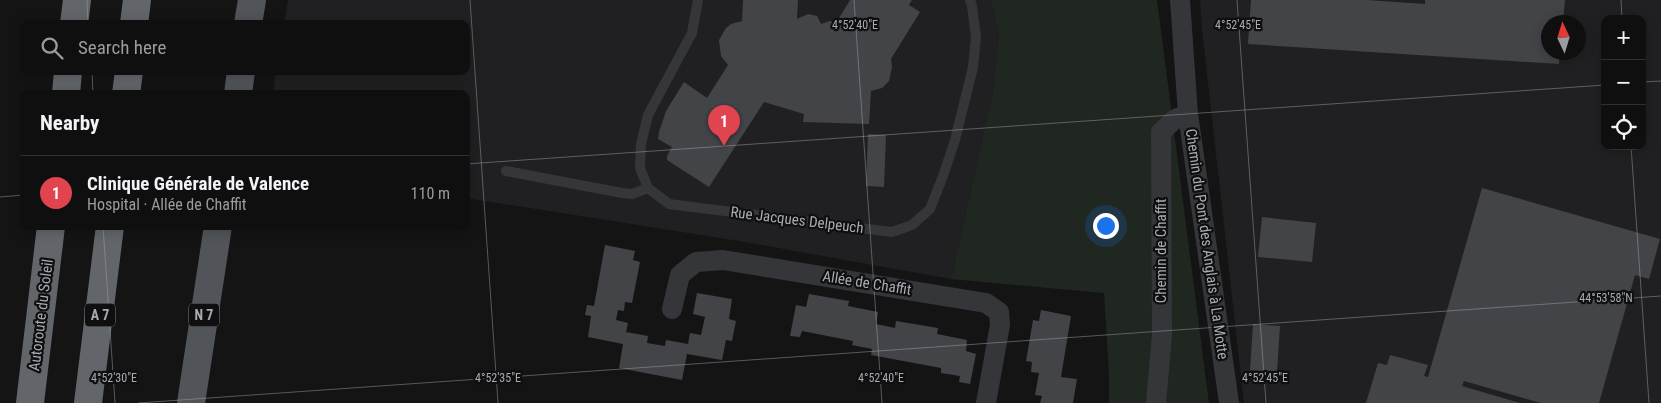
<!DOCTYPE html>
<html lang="en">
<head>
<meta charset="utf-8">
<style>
	body { margin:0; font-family:"Roboto Condensed",sans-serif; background:#181819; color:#f1f3f6 }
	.controls { position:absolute; right:15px; top:15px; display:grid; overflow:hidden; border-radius:10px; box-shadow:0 2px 12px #0003 }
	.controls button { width:45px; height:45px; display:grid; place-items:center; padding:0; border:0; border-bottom:1px solid #2f2f30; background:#0f0f10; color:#f1f3f6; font:25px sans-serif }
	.compass { position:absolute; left:1541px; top:15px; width:45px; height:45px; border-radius:50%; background:#0f0f10; box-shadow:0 2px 12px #0003; rotate:356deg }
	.you { position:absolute; left:1105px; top:225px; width:18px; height:18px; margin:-12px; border:4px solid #fff; border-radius:50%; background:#1a73e8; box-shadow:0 0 0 8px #1a73e833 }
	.badge { display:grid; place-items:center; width:32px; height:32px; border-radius:50%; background:#7c3aed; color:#fff; font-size:16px; font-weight:700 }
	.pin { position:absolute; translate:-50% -41px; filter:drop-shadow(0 1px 2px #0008) }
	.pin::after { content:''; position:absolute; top:26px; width:18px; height:15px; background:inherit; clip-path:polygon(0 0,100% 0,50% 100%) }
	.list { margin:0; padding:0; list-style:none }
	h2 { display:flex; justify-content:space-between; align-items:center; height:65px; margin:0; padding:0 20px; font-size:21px }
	h2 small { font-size:16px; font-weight:400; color:#9b9c9f }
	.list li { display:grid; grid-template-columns:32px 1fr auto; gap:15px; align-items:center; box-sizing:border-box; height:75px; padding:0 20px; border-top:1px solid #2f2f30 }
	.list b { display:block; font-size:19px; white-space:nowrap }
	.list p { margin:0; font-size:16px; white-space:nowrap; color:#9b9c9f }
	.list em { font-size:16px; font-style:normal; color:#9b9c9f }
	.icon { flex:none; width:28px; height:28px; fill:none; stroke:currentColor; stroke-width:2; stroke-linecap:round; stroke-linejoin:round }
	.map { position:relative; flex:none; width:1661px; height:403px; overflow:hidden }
	.search { position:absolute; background:#0f0f10; box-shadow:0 2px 12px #0003; left:20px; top:20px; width:450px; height:55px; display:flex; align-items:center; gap:12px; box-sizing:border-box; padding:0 18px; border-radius:10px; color:#9b9c9f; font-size:19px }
	.panel { position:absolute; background:#0f0f10; box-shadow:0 2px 12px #0003; left:20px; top:90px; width:450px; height:140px; border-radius:10px }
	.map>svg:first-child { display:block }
</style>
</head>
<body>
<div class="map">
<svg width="1661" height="403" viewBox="0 0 1661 403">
	<rect width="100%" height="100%" fill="#141415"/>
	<path fill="#202022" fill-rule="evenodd" d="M288,0H991L999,35L993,92L951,279L739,241L466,198V94H273L276,71H466V24H284Z
		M1200,0H1661V403H1244L1202,29ZM1605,19H1642V146H1605ZM1548,22H1578V52H1548Z"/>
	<path fill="#202720" d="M991,0H1157L1209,403H1109V374L1104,293L951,279L993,92L999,35Z"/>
	<path fill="#434448" d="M743,0H798L797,19L808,14L817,16L821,24L830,21L836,23L850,0H912L909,5L920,12L891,59L892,67L889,81L882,88L871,91L869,124L803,122L804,114L764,102L709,187L667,160V156L672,147L658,139L659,132L666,111L684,82L707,98L728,65L721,56L719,40L726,28L731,24L742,21Z
		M1251,0H1367L1425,4V0H1565L1563,22H1548V52H1560L1559,64L1248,44Z
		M868,134L886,135L884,187L866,186Z
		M1482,188L1660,239L1649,279L1635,275L1599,403H1541L1464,381L1462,386L1520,403H1366L1378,363L1387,365L1390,355L1428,365L1424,376L1428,377Z
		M1262,217L1316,223L1312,262L1258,257Z
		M605,245L635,251L633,260L640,262L632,303L625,302L624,311L618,310L616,320L628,323L626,332L648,336L647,343L665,346L666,340L688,344L690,333L701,335L705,317L693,314L697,293L732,299L729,319L736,321L732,341L726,340L722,360L687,354L682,380L619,368L623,344L588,337L591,316L585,315L587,305L594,306Z
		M809,294L849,301L848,306L878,312L876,324L895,328L896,321L938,328L937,334L967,340L966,351L976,354L970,384L959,382L960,376L941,373V368L871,355L872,349L852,345L853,341L802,331L800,337L790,336L796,305L806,307Z
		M1041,310L1071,316L1061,377L1077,379L1073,403H1040L1042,396L1035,395L1039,373L1031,372L1032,362L1026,361L1033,320L1039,321Z
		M1253,324L1280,326L1277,372L1250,370Z"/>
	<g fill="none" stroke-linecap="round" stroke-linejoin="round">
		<path stroke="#35363a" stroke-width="10" d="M698,0L692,33L648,115L641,144L640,168L648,188L669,204L892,232L912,225L930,209L943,176L955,140L973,67L976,37L972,6L970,0
			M506,171L622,193L632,194L648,188"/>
		<path stroke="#35363a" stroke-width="20" d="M1180,0L1188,114L1229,403
			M672,309L680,275L696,262L723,260L986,303L999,312L1000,325L986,403
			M1156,403L1162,335L1161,132L1175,119L1188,114"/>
		<path stroke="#515458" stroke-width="28" d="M248,24L252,0
			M238,94L241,71
			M191,403L218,226"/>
		<path stroke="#62656a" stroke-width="28" d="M74,24L77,0
			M134,24L137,0
			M66,94L68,71
			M126,94L129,71
			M30,403L51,226
			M88,403L110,226"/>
	</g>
	<path fill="none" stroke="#a7acb4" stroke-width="1" stroke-opacity="0.45" d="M87,0L88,24M470,0L498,403M854,0L882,403M1237,0L1266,403M1621,0L1622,19M92,71L93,94M1642,82L1661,81M1631,146L1649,403M466,164L1605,85M0,197L24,195M103,226L115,403M138,403L1661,296"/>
	<g text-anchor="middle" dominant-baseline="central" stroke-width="4.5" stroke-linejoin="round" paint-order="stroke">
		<g fill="#0f0f10" stroke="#797d83" stroke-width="1">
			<rect x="85" y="303.5" width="30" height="23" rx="4"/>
			<rect x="189" y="303.5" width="30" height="23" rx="4"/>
		</g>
		<g font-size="14" font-weight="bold" fill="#a7acb4">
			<text x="100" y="315">A 7</text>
			<text x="204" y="315">N 7</text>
		</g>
		<g font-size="15" fill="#a7acb4" stroke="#0f0f10">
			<text transform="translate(797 220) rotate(7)">Rue Jacques Delpeuch</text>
			<text transform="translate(1207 244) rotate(82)">Chemin du Pont des Anglais à La Motte</text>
			<text transform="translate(1161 251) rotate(-90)">Chemin de Chaffit</text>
			<text transform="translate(867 283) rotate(9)">Allée de Chaffit</text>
			<text transform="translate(41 315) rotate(-83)">Autoroute du Soleil</text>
		</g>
	</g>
	<g font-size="12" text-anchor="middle" fill="#a7acb4" stroke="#0f0f10" stroke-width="4.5" stroke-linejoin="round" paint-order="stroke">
		<text x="855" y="29">4°52'40"E</text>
		<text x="1238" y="29">4°52'45"E</text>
		<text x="1606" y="302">44°53'58"N</text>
		<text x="114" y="382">4°52'30"E</text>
		<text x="498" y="382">4°52'35"E</text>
		<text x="881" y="382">4°52'40"E</text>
		<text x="1265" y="382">4°52'45"E</text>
	</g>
</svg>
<div class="controls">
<button>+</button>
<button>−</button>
<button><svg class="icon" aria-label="locate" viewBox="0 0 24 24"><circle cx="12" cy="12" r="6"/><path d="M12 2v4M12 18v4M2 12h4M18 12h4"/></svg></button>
</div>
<svg class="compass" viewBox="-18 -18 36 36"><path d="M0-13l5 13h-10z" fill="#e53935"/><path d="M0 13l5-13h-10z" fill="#9b9c9f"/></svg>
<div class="you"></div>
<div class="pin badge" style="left:724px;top:146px;background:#e0444e">1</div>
<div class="search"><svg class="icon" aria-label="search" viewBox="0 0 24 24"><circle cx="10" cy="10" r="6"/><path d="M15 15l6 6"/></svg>Search here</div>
<section class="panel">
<h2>Nearby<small></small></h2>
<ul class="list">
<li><span class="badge" style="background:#e0444e">1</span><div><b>Clinique Générale de Valence</b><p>Hospital · Allée de Chaffit</p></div><em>110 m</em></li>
</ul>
</section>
</div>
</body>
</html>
